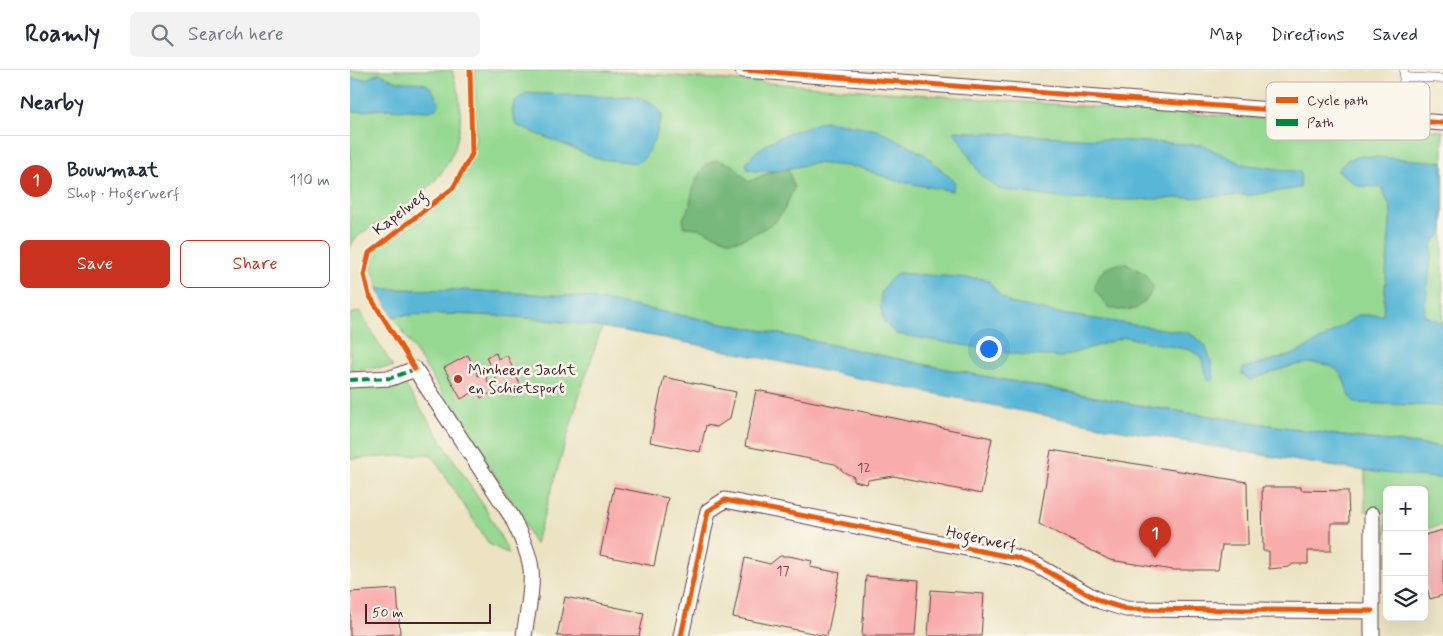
<!DOCTYPE html>
<html lang="en">
<head>
<meta charset="utf-8">
<style>
	body { margin:0; font-family:Mynerve,sans-serif; background:#f2f2f3; color:#1f2937 }
	.controls { position:absolute; right:15px; bottom:15px; display:grid; overflow:hidden; border-radius:8px; box-shadow:0 5px 20px #0002 }
	.controls button { width:45px; height:45px; display:grid; place-items:center; padding:0; border:0; border-bottom:1px solid #e0e1e3; background:#fff; color:#1f2937; font:25px sans-serif }
	.scale { position:absolute; left:15px; bottom:12px; width:126px; box-sizing:border-box; padding-left:5px; border:2px solid #4a1f2b; border-top:0; font-size:14px; line-height:18px; white-space:nowrap; color:#4a1f2b; -webkit-text-stroke:4px #fbf7ec; paint-order:stroke }
	.you { position:absolute; left:638px; top:278px; width:18px; height:18px; margin:-12px; border:4px solid #fff; border-radius:50%; background:#1a73e8; box-shadow:0 0 0 8px #1a73e833 }
	.badge { display:grid; place-items:center; width:32px; height:32px; border-radius:50%; background:#c8321e; color:#fff; font-size:16px; font-weight:700 }
	.pin { position:absolute; translate:-50% -41px; filter:drop-shadow(0 1px 2px #0008) }
	.pin::after { content:''; position:absolute; top:26px; width:18px; height:15px; background:inherit; clip-path:polygon(0 0,100% 0,50% 100%) }
	.list { margin:0; padding:0; list-style:none }
	h2 { display:flex; justify-content:space-between; align-items:center; height:65px; margin:0; padding:0 20px; font-size:21px }
	h2 small { font-size:16px; font-weight:400; color:#747a83 }
	.list li { display:grid; grid-template-columns:32px 1fr auto; gap:15px; align-items:center; box-sizing:border-box; height:90px; padding:0 20px; border-top:1px solid #e0e1e3 }
	.list b { display:block; font-size:19px; white-space:nowrap }
	.list p { margin:0; font-size:16px; white-space:nowrap; color:#747a83 }
	.list em { font-size:16px; font-style:normal; color:#747a83 }
	.actions { display:flex; gap:10px; padding:15px 20px }
	.actions a { flex:1; padding:11px 0; border:1px solid #c8321e; border-radius:8px; text-align:center; font-size:18px; color:#c8321e }
	.actions .main { background:#c8321e; color:#fff }
	.icon { flex:none; width:28px; height:28px; fill:none; stroke:currentColor; stroke-width:2; stroke-linecap:round; stroke-linejoin:round }
	.map { position:relative; flex:none; width:1093px; height:566px; overflow:hidden }
	header { display:flex; align-items:center; gap:30px; box-sizing:border-box; height:70px; padding:0 25px; background:#fff; border-bottom:1px solid #e0e1e3 }
	header strong { font-size:24px }
	nav { display:flex; gap:28px; margin-inline-start:auto; font-size:18px }
	.search { width:350px; height:45px; background:#f2f2f3; display:flex; align-items:center; gap:12px; box-sizing:border-box; padding:0 18px; border-radius:8px; color:#747a83; font-size:19px }
	main { display:flex }
	aside { flex:1; background:#fff }
	.map>svg:first-child { display:block }
</style>
</head>
<body>
<header>
<strong>Roamly</strong>
<div class="search"><svg class="icon" aria-label="search" viewBox="0 0 24 24"><circle cx="10" cy="10" r="6"/><path d="M15 15l6 6"/></svg>Search here</div>
<nav><a>Map</a><a>Directions</a><a>Saved</a></nav>
</header>
<main>
<aside>
<h2>Nearby<small></small></h2>
<ul class="list">
<li><span class="badge">1</span><div><b>Bouwmaat</b><p>Shop · Hogerwerf</p></div><em>110 m</em></li>
</ul>
<div class="actions"><a class="main">Save</a><a>Share</a></div>
</aside>
<div class="map">
<svg width="1093" height="566" viewBox="0 0 1093 566">
	<rect width="100%" height="100%" fill="#fbf7ec"/>
	<filter id="ink" filterUnits="userSpaceOnUse"><feTurbulence type="fractalNoise" baseFrequency=".02" numOctaves="2"/><feDisplacementMap in="SourceGraphic" scale="10" xChannelSelector="R" yChannelSelector="G"/><feConvolveMatrix kernelMatrix="1 2 1 2 8 2 1 2 1" color-interpolation-filters="sRGB"/></filter>
	<filter id="wash" filterUnits="userSpaceOnUse"><feTurbulence type="fractalNoise" baseFrequency=".0096" numOctaves="4" result="noise"/><feDisplacementMap in="SourceGraphic" scale="20" xChannelSelector="R" yChannelSelector="G"/><feGaussianBlur stdDeviation="1.12" result="paint"/><feColorMatrix in="noise" values="0 0 0 0 0 0 0 0 0 0 0 0 0 0 0 0 0 1.4 0 .05"/><feComposite in="paint" operator="in"/></filter>
	<g filter="url(#wash)">
		<rect width="100%" height="100%" fill="#ebe3c2"/>
		<path fill="#94d891" stroke="#6f7c5e" d="M0,0H102C105,11 109,23 110,34C115,90 78,126 32,152C19,159 6,163 0,178Z
			M124,0H245L685,33L1093,61V377L994,366L793,336L591,298L430,264L235,227L113,220L28,219C28,206 18,199 18,183L73,149L99,124L118,97L126,68Z
			M11,241L13,247L43,297L0,299V244Z
			M76,243L173,247L252,257L231,320L185,475L173,450L43,246Z
			M54,313L138,443L157,479L159,484L139,474L81,384L0,389V316Z
			M1015,400L1093,408V455L1074,459V420H1037L1036,469V442L1015,441Z"/>
		<path fill="#77b87b" stroke="#606c53" d="M367,90L383,95L398,112L421,102L438,98L444,118L435,138L426,151L411,160L390,170L380,171L347,158L334,157L333,148L339,138L344,114L355,95Z
			M776,193L795,204L803,217L798,228L786,239L769,240L758,237L745,220C747,200 758,195 776,193Z"/>
		<path fill="#58b7d7" stroke="#516b81" d="M29,3C35,5 40,10 47,11C72,15 77,5 89,33L86,39L78,41L36,39L0,42V8L16,9Z
			M176,23L268,27C286,24 303,28 312,46L305,68L295,87L287,93L249,89L166,55L162,42L164,32Z
			M474,51L527,59L574,84L605,112L602,121L546,111L508,97L464,93L427,101H404L398,99L396,93C414,68 446,61 474,51Z
			M604,61L853,75L892,94L951,102L950,118L901,125L782,130L715,129L649,119L631,106Z
			M1012,86L1093,92V162L1083,173L1074,245L1093,253V336L1005,333C1003,330 1000,327 998,323C995,316 995,308 989,302C968,281 924,302 900,310L892,304L893,298L942,285L974,268L1008,245H1033L1041,139L1031,117L1008,116L987,100L997,90Z
			M547,203L637,209L651,227L656,229L660,233L718,245L840,263L855,275L861,291L864,309L859,311L851,287L840,280L775,267L711,287L666,284L546,264L534,252L531,238V223L538,212Z
			M28,219L113,220L235,227L430,264L591,298L793,336L994,366L1093,377V408C1015,404 937,389 860,376C717,351 576,322 435,293C306,266 175,236 43,246Z"/>
		<g id="blocks">
			<path fill="#f8acab" d="M146,283L148,289L157,285L171,317L153,325L136,287Z
				M118,285L128,306L132,304L133,306L135,305L143,322L131,328L127,320L111,329L94,298Z
				M314,307L386,322L380,348L367,357L356,355L350,382L300,372Z
				M406,320L642,368L631,424L544,406L518,410L517,414L504,411V407L494,402L485,394L395,376Z
				M701,380L897,412L898,475H872L868,500H823L760,490L689,454Z
				M264,417L318,428L304,496L250,485Z
				M912,417H951V420L998,421L999,453H981V481H958V494H943L939,497L919,499V481H913Z
				M1093,460V525L1080,529L1074,507V465Z
				M430,486H439L462,491L460,497L490,503L477,566L383,547L395,488L420,494Z
				M516,506L569,510L565,566H512Z
				M47,519L50,564L0,566V522Z
				M581,520L634,524L631,566H578Z
				M215,527L294,543L289,566H207Z"/>
		</g>
	</g>
	<g filter="url(#ink)">
		<use href="#blocks" fill-opacity="0" stroke="#623c42" stroke-width="1"/>
		<g fill="none" stroke-linecap="round" stroke-linejoin="round">
			<g stroke="#623c42" stroke-width="9">
				<path id="lane" d="M1054,7L1093,9
					M1051,50L1054,0"/>
			</g>
			<g stroke="#623c42" stroke-width="17">
				<path id="street" d="M393,0L1093,53
					M0,310L41,308L65,299L162,447C169,463 179,481 181,499C183,521 177,544 174,566
					M331,566L358,441L375,430L666,488L688,496L750,531L776,539L1022,541
					M1022,566V445"/>
			</g>
			<use href="#lane" stroke="#fff" stroke-width="8"/>
			<use href="#street" stroke="#fff" stroke-width="15"/>
			<path stroke="#00873e" stroke-width="4" stroke-dasharray="8 4" stroke-linecap="butt" d="M0,310L41,308L65,299"/>
			<g stroke="#fbf7ec" stroke-width="8">
				<path id="cycleway" d="M393,0L1093,53
					M65,299L19,225L14,205L19,183L103,118L122,84L120,0
					M331,566L358,441L375,430L666,488L688,496L750,531L776,539L1022,541"/>
			</g>
			<use href="#cycleway" stroke="#e8590c" stroke-width="5"/>
		</g>
	</g>
	<circle fill="#c8321e" stroke="#fbf7ec" stroke-width="2" cx="108" cy="309" r="5"/>
	<g text-anchor="middle" dominant-baseline="central" stroke-width="5" stroke-linejoin="round" paint-order="stroke">
		<g font-size="14" fill="#76424b">
			<text x="514" y="398">12</text>
			<text x="433" y="501">17</text>
		</g>
		<g font-size="16" fill="#4a1f2b" stroke="#fbf7ec">
			<text transform="translate(50 143) rotate(-38)">Kapelweg</text>
			<text transform="translate(631 469) rotate(12)">Hogerwerf</text>
		</g>
		<g font-size="16" fill="#4a1f2b" stroke="#fbf7ec" text-anchor="start">
			<text x="118" y="300">Minheere Jacht<tspan x="118" dy="18">en Schietsport</tspan></text>
		</g>
	</g>
	<rect x="916" y="12" width="164" height="58" rx="8" fill="#fbf7ec" stroke="#c6b6b2" stroke-width="1"/>
	<rect x="926" y="27" width="22" height="6" fill="#e8590c"/>
	<rect x="926" y="49" width="22" height="7" fill="#00873e"/>
	<g font-size="14" fill="#4a1f2b">
		<text x="957" y="35">Cycle path</text>
		<text x="957" y="57">Path</text>
	</g>
</svg>
<div class="controls">
<button>+</button>
<button>−</button>
<button><svg class="icon" aria-label="layers" viewBox="0 0 24 24"><path d="M12 4l9 5-9 5-9-5zM3 14l9 5 9-5"/></svg></button>
</div>
<div class="scale">50 m</div>
<div class="you"></div>
<div class="pin badge" style="left:805px;top:488px">1</div>
</div>
</main>
</body>
</html>
